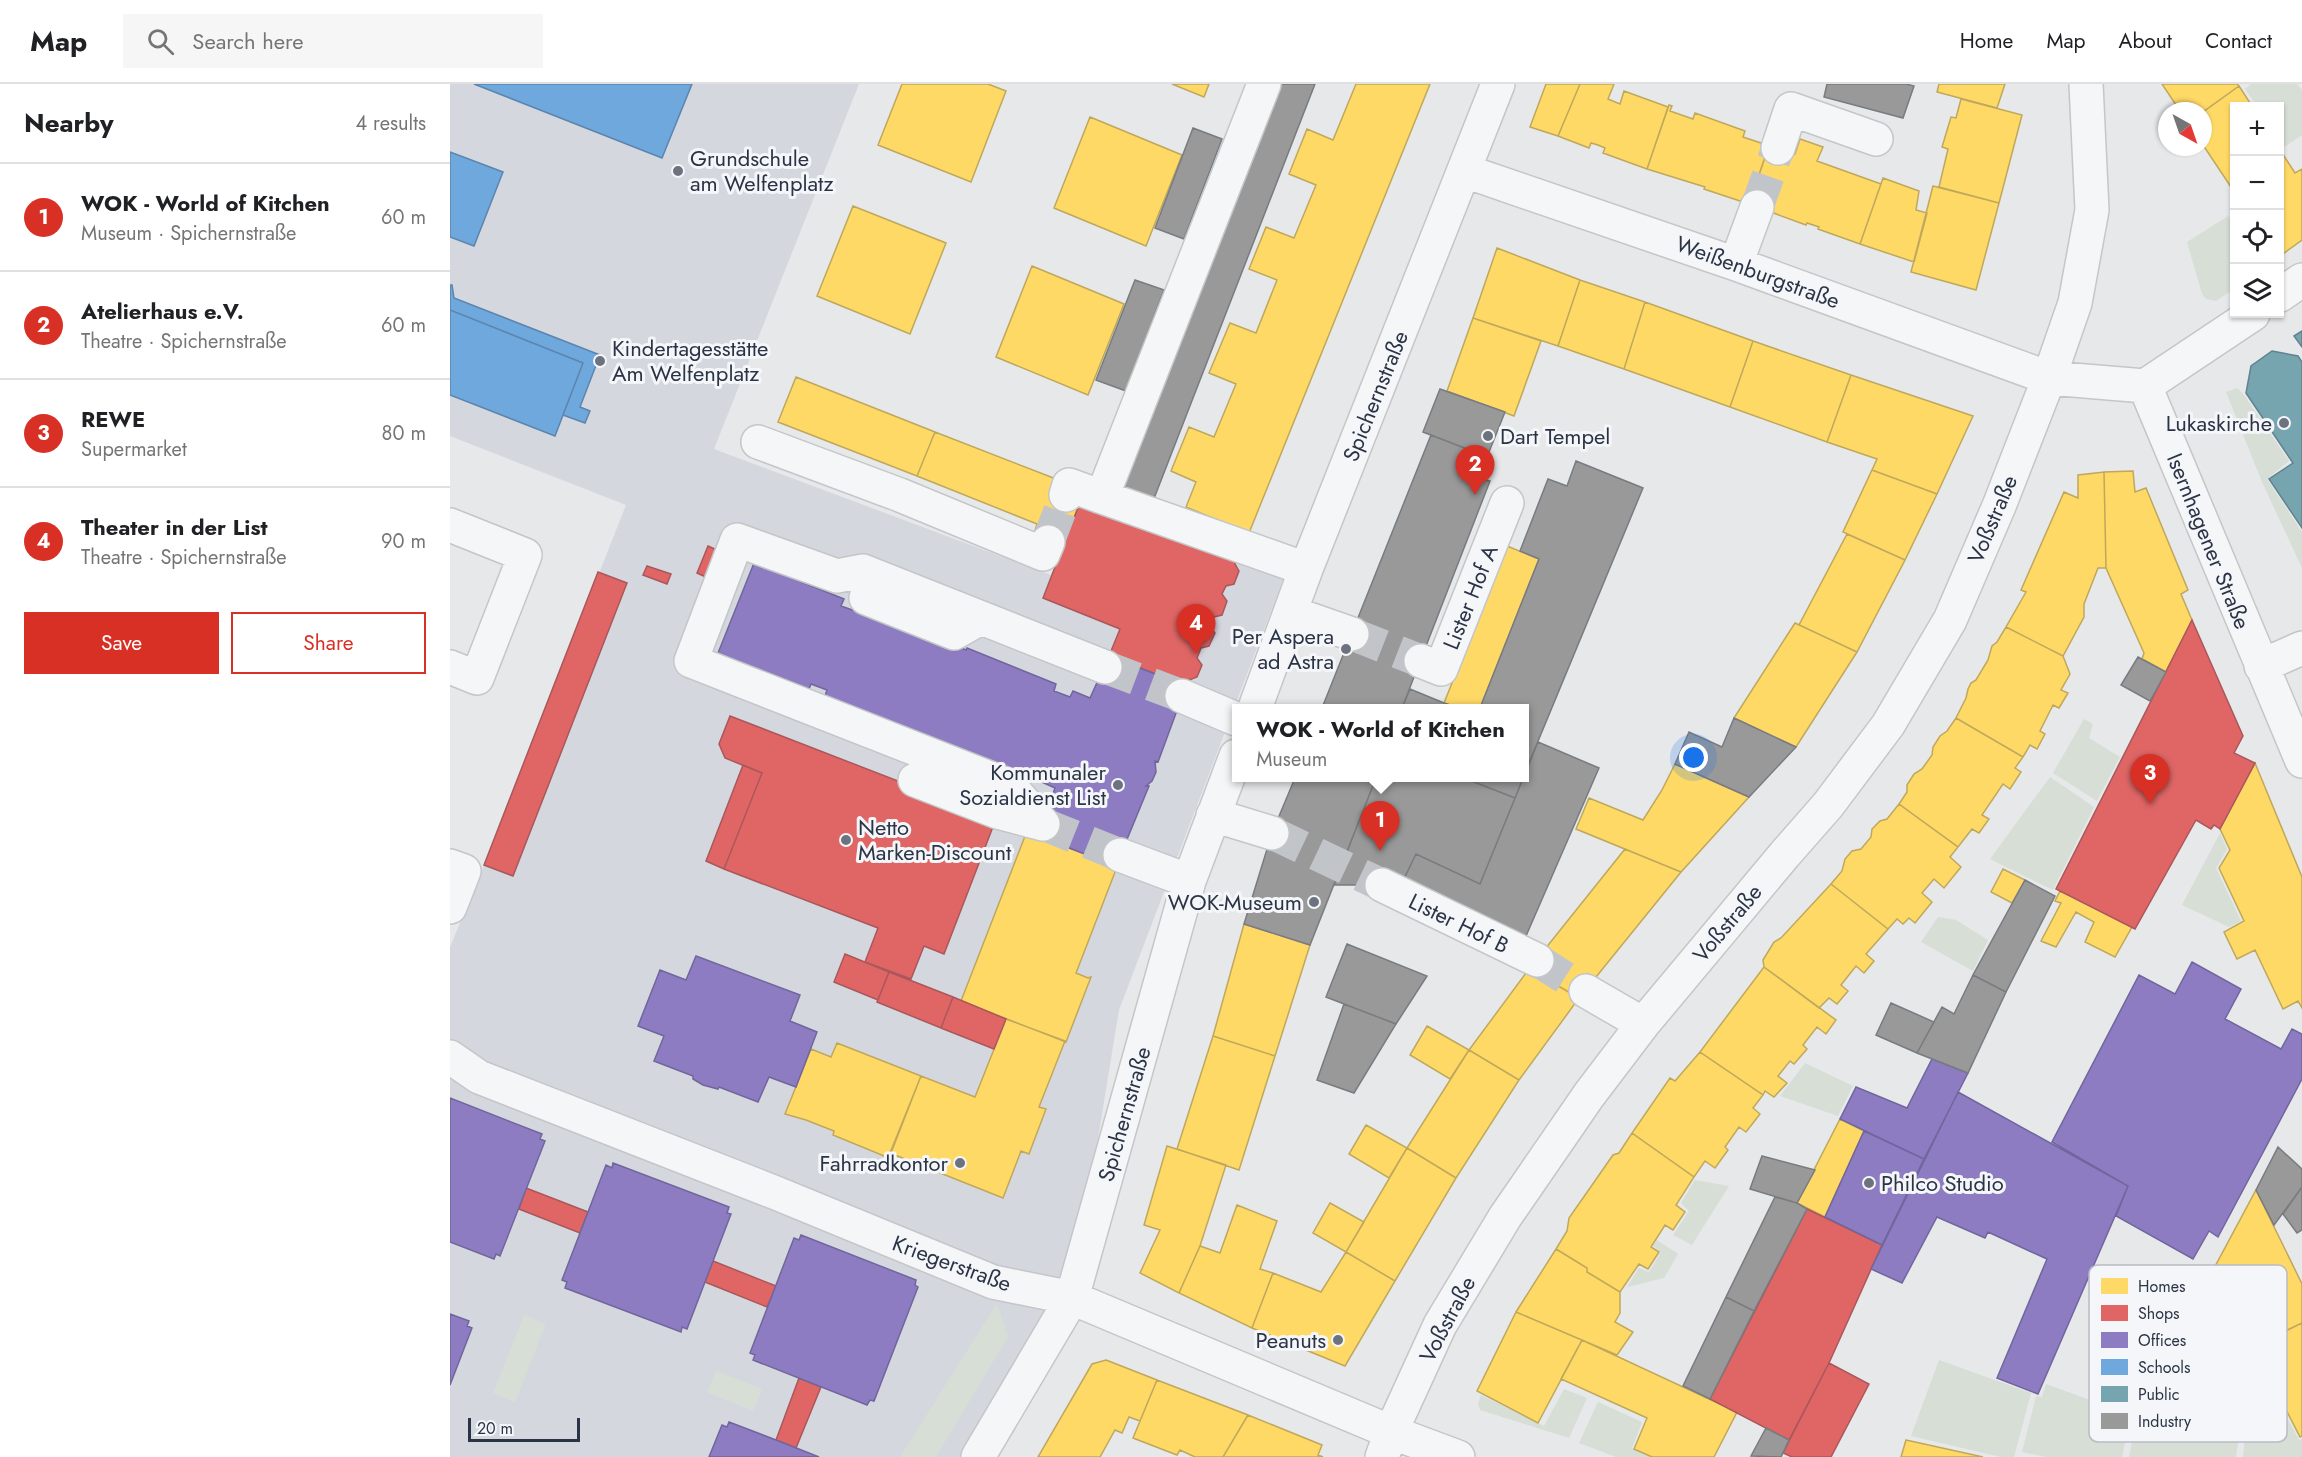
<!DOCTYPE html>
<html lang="en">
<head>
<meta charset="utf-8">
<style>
	body { margin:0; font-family:Jost,sans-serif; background:#f6f6f6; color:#202124 }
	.controls { position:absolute; right:18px; top:18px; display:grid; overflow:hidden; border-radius:0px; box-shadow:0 2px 4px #0004 }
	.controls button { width:54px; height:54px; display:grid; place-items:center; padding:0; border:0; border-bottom:2px solid #e0e0e0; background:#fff; color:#202124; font:30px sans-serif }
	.compass { position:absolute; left:1708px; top:18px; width:54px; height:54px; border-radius:50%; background:#fff; box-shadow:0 2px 4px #0004; rotate:140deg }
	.scale { position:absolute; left:18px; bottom:15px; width:112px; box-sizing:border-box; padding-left:6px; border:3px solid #2b3445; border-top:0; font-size:16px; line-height:21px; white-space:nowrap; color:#2b3445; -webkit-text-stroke:4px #f4f6f9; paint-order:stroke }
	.you { position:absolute; left:1244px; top:674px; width:21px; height:21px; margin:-15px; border:4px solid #fff; border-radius:50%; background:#1a73e8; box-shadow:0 0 0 9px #1a73e833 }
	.badge { display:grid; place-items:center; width:39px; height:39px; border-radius:50%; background:#d93025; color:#fff; font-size:20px; font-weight:700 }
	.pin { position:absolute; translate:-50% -50px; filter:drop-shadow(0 2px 3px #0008) }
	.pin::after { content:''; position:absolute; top:32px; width:21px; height:18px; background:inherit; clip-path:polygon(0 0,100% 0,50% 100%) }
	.popup { position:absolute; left:782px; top:620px; width:297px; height:78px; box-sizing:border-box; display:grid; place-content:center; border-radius:0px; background:#fff; filter:drop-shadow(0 2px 4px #0005); font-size:20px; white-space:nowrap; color:#757577 }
	.popup b { font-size:22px; color:#202124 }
	.popup::after { content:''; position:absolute; left:50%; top:100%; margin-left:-12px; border:12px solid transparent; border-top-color:#fff }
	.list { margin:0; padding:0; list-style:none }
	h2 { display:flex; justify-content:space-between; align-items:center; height:78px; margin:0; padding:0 24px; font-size:26px }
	h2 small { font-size:20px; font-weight:400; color:#757577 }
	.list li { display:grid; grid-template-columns:39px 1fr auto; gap:18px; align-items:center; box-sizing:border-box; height:108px; padding:0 24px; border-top:2px solid #e0e0e0 }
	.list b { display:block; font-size:22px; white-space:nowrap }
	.list p { margin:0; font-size:20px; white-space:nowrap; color:#757577 }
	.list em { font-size:20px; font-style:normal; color:#757577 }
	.actions { display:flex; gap:12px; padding:18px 24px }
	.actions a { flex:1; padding:14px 0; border:2px solid #d93025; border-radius:0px; text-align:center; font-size:21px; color:#d93025 }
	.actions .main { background:#d93025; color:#fff }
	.icon { flex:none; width:33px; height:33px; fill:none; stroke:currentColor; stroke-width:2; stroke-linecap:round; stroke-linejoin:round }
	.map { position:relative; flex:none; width:1852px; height:1373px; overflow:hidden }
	header { display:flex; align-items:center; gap:36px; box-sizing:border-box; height:84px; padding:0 30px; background:#fff; border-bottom:2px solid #e0e0e0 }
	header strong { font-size:28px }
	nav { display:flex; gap:33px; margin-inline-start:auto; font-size:21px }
	.search { width:420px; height:54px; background:#f6f6f6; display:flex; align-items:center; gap:15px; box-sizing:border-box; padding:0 21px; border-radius:0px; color:#757577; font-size:22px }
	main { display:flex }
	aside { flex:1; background:#fff }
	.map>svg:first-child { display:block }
</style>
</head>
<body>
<header>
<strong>Map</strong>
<div class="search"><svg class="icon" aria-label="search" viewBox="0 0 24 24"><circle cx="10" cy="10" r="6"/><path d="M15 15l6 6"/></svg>Search here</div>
<nav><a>Home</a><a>Map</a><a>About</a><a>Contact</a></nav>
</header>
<main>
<aside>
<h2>Nearby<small>4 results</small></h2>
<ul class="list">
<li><span class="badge">1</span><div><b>WOK - World of Kitchen</b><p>Museum · Spichernstraße</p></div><em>60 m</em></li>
<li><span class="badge">2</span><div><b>Atelierhaus e.V.</b><p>Theatre · Spichernstraße</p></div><em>60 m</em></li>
<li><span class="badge">3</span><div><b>REWE</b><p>Supermarket</p></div><em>80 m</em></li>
<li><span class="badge">4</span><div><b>Theater in der List</b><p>Theatre · Spichernstraße</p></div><em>90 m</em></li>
</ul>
<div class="actions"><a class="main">Save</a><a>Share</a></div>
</aside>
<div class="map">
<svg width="1852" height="1373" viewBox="0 0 1852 1373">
	<rect width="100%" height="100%" fill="#e6e8ea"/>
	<path fill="#d4d7dd" d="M0,0H409L264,365L601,491L631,416L839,480L669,926L622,1214L528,1373H0V863L34,781L176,421L0,352Z"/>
	<path fill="#d6ded6" d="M1801,0H1847L1852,6V51L1834,63L1830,57V22H1807L1795,5Z
		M1778,132L1784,142V205L1766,217L1756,215L1752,210L1737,158Z
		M1787,304L1794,311L1839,377L1817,395L1852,448V484L1812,398L1776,308Z
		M1634,635L1643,640L1639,654L1670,673L1647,717L1603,689Z
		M1600,693L1644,723L1603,806L1540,775Z
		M1770,749L1777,765L1766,784L1791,837L1779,843L1732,821Z
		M1488,833L1506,836L1538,856L1523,887L1471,858Z
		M1355,979L1403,1002L1388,1032L1330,1012Z
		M1245,1096L1279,1102L1242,1161L1223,1151L1239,1127L1231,1119Z
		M1207,1156L1228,1170L1214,1194L1177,1203L1189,1184L1199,1188L1211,1168L1203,1162Z
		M1764,1195L1801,1260L1693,1320Z
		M547,1219L558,1253L486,1373H450Z
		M74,1231L96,1240L65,1318L43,1309Z
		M1489,1276L1581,1309L1564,1373H1551L1461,1352Z
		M266,1287L312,1305L303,1327L257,1308Z
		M1757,1290L1789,1351L1786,1373H1679L1688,1330Z
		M1596,1300L1681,1331L1672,1373H1596L1572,1368L1586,1312L1592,1313Z
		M1114,1305L1137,1314L1119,1354L1030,1326L1028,1320L1031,1311L1094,1342Z
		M1828,1316L1849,1356L1852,1355V1373H1793L1795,1352L1787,1335Z
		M1148,1318L1192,1338L1182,1364L1200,1373H1166L1129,1359Z"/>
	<path fill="#ffd966" stroke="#bfa85c" stroke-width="1.5" d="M452,0H538L556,7L521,98L428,61Z
		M722,0H759L754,13Z
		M906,0H980L799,449L736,423L746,398L721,387L739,343L764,353L786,300L759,289L780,239L806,249L827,196L799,185L816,143L844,154L866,101L839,90L857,45L883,56Z
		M1096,0H1130L1108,52L1080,43Z
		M1130,0H1164L1158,15L1170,20L1174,7L1218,23L1197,85L1153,69L1155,64L1148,61L1141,59L1139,64L1108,52Z
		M1489,0H1555L1547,24L1487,8Z
		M1712,0H1787L1789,2L1753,28L1730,27Z
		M1789,2L1802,22H1784V100L1781,103L1753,61V28Z
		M1511,15L1572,31L1549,119L1489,103L1498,65L1492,63L1501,33L1506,34Z
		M1219,21L1222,22L1220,27L1243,35L1245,29L1295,47L1293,53L1317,61L1321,56L1299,120L1254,105L1255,103L1197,85Z
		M640,33L732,71L696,162L604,124Z
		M1350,55L1373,63L1367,77L1431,100L1410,160L1368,145L1369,143L1357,139L1356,141L1299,120L1319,61L1345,70Z
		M1832,69L1845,89L1852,85V156L1830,172V71Z
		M1433,94L1469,107L1466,126L1477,129L1464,178L1410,160Z
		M1483,102L1549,119L1526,206L1461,188Z
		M403,122L496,159L460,250L367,212Z
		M1047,164L1130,196L1108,262L1023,234Z
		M582,182L674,220L638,311L546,273Z
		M1130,196L1195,218L1174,285L1108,262Z
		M1195,218L1303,257L1280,323L1174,285Z
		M1023,234L1091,257L1064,332L997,307Z
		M1303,257L1401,291L1377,358L1280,323Z
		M1401,291L1523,332L1487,410L1422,386L1427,375L1377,358Z
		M346,293L485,348L467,392L328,338Z
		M485,348L606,395L631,416L612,464L583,453L587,440L467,392Z
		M1422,386L1487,410L1455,476L1393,448Z
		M1683,387L1685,408L1696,404L1738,506L1731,510L1742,536L1716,588L1692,575L1694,569L1656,484L1654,388Z
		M1654,388L1656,484H1648L1634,520V533L1613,572L1556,543L1576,508L1571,506L1614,408L1628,414V391Z
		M1397,450L1455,476L1407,568L1349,541Z
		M1057,462L1089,475L1030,624H1009L994,619Z
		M1345,539L1407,568L1346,663L1284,634Z
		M1556,543L1613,572L1620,590L1611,606L1618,609L1609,624L1603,621L1590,647L1595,650L1587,665L1580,661L1573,673L1506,634L1516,614L1518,605L1521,599L1526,596L1538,576L1542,562L1547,558Z
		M1506,634L1573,673L1565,684L1571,688L1560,705L1553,700L1532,731L1539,735L1529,749L1522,745L1508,763L1449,720L1457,708V701L1464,690L1472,685L1482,671L1483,663L1490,652L1497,647Z
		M1805,679L1852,793V924L1848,917L1833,925L1805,866L1787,875L1774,848L1794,837L1769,784L1780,766L1770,745Z
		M1225,680L1299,713L1231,788L1126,745L1139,714L1193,736L1212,706Z
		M1449,720L1508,763L1500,773L1511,783L1494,804L1484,795L1472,809L1482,818L1465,839L1459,834L1453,840L1447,835L1438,845L1381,800L1392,787L1395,775L1402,767L1411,765L1421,753L1422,745L1430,737L1437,735Z
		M577,747L667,783L626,889L638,894L641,893L616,958L511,917Z
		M1175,765L1231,788L1129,914L1079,885Z
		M1553,785L1575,796L1562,819L1541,808Z
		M1381,800L1438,845L1416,870L1424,877L1414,889L1406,882L1391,901L1398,907L1387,920L1379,914L1369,924L1314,883L1313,876L1324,858L1331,854Z
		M1610,807L1682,843L1665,873L1635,858L1644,838L1626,828L1606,863L1591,857L1611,819L1605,817Z
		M794,840L860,861L825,972L763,952Z
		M1314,883L1386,936L1376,950L1367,943L1353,961L1357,965L1344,980L1340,977L1328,992L1337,999L1324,1013L1315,1007L1313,1011L1250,968Z
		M1079,885L1129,914L1069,996L1019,966Z
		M556,935L615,957L589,1023L596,1025L579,1070L571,1067L553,1114L440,1069L471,992L525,1013Z
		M977,942L1019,966L1000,995L960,971Z
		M763,952L825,972L789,1086L727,1065Z
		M387,959L471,992L439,1074L383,1051L384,1047L356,1036L335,1030L361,965L381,973Z
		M1019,966L1069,996L1006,1094L957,1064Z
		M1250,968L1313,1011L1303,1024L1310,1030L1296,1048L1289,1043L1275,1063L1278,1066L1265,1084L1255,1077L1244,1093L1182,1049L1220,994L1225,997Z
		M1390,1035L1414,1047L1375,1133L1347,1119Z
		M916,1041L957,1064L939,1094L899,1070Z
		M1182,1049L1244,1093L1226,1121L1235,1128L1223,1146L1215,1141L1201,1163L1209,1168L1198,1185L1189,1180L1170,1208L1137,1188V1184L1106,1165L1117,1147L1119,1134L1163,1071L1169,1069Z
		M717,1062L776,1081L750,1162L729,1209L690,1189L710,1146L694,1141Z
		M957,1064L1006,1094L945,1197L896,1168Z
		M1806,1106L1852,1200V1239L1804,1262L1762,1188Z
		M880,1119L914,1138L896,1168L863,1149Z
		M787,1121L827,1137L810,1185L823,1189L802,1244L729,1209L750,1162L770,1169Z
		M1106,1165L1137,1184V1188L1170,1208V1229L1165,1238L1183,1248L1167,1271L1066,1228Z
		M896,1168L945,1197L895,1282L802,1244L823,1189L871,1208Z
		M1066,1228L1132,1256L1088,1339L1027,1307Z
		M1852,1239V1352L1850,1353L1829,1312L1783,1335L1758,1286Z
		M1132,1256L1287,1328L1264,1373H1202L1184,1365L1197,1334L1111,1295Z
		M656,1276L707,1296L690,1337L679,1333L672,1349L665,1346L650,1373H588L642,1280Z
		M707,1296L798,1331L773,1373H745L730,1366L727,1371L683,1354Z
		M798,1331L872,1361L868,1371L873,1373H773Z
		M1456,1356L1533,1373H1451Z"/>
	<path fill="#e06666" stroke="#aa575c" stroke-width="1.5" d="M631,416L785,477V480L789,487L784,500L776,502L772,510L777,517L772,531L764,533L760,542L765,549L759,562L751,564L747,574L752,581L747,593L739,596L736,602L659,572L670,545L593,514Z
		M258,462L269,467L258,494L247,489Z
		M197,482L221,490L217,500L193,491Z
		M148,488L177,499L63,792L34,781Z
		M1742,536L1793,652L1784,669L1805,679L1770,745L1764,741L1761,745L1746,736L1685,845L1606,805Z
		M280,632L546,735L494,870L474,862L461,895L415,878L428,844L274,785L312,689L275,674L269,660Z
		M293,681L312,689L274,785L256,777Z
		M395,870L439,888L428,916L384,898Z
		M439,888L503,913L491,944L427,918Z
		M503,913L556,935L544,965L491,944Z
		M76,1104L138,1128L130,1149L69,1125Z
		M1357,1125L1432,1161L1379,1279L1339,1356L1260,1315Z
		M263,1177L326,1202L317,1223L255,1198Z
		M1379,1279L1419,1300L1381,1373H1342L1333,1369Z
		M349,1294L371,1303L346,1364L326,1356Z"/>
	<path fill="#8e7cc3" stroke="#70669d" stroke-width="1.5" d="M304,479L394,515L391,522L408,528L411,522L516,566L517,564L606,600L604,607L620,613L623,607L640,614L659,572L736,602L708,678L705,677L706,688L702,697L696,702H699L666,782L588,752L605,704L587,696L590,691L573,685L572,690L375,612L377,606L361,600L359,605L268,569Z
		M246,872L350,911L340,937L367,948L346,1003L319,993L308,1018L269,1003L268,1005L253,1001L243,995V992L204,977L214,952L188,942L210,886L236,896Z
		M1742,878L1791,905L1775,935L1831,965L1842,945L1852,950V995L1768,1153L1759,1147L1743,1175L1666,1132L1678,1102L1602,1058L1689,891L1725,910Z
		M1482,975L1518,989L1474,1075L1390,1035L1406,1003L1457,1024Z
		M1508,1008L1678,1102L1588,1310L1547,1294L1597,1175L1538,1148L1535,1154L1487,1133L1452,1199L1421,1185Z
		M0,1014L92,1050L90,1055L95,1057L50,1172L46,1170L44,1175L0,1158Z
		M1414,1047L1474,1075L1432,1161L1375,1133Z
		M163,1079L279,1123L277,1129L281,1130L237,1245L232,1243L231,1248L115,1204L117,1198L112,1196L156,1081L162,1084Z
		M351,1151L466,1196L465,1201L468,1203L424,1317L420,1316L417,1321L303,1276L305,1271L300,1269L344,1154L349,1156Z
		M0,1230L19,1237L17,1242L22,1244L0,1301Z
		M279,1338L326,1356L369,1373H259L272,1341L277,1343Z"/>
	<path fill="#6fa8dc" stroke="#5b85af" stroke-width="1.5" d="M24,0H242L212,74Z
		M0,68L53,88L24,162L0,153Z
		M0,201H2L4,214L150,271L130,323L140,327L135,339L113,331L133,279L0,226Z
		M0,226L133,279L105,352L0,311Z"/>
	<path fill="#76a5af" stroke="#60838f" stroke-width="1.5" d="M1852,247V263L1844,252Z
		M1822,267L1848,272L1852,278V444L1819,395L1843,379L1796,309L1801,282Z"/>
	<path fill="#999" stroke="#787b80" stroke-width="1.5" d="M831,0H865L703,417L673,405Z
		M1377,0H1456L1464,2L1453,34L1374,13Z
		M743,44L772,55L734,155L705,144Z
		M685,196L714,206L676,307L646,296Z
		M990,305L1055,328L1035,378L1015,371L1017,365L973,348Z
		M981,351L1017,365L1015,371L1035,378L1030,394L1040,397L952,624H872Z
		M1126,377L1193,404L1074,691V624H1030L1089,475L1070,467L1098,395L1117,402Z
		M1688,573L1716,588L1700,617L1671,601Z
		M960,605L994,619L1009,624H952Z
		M1284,634L1346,663L1299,713L1225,680L1239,648L1272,663Z
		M1088,658L1149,684L1073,859L951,801L966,770L1030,800Z
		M845,694H926L860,861L794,840L822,749Z
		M926,694H1014L1065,714L1030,800L966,770L951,801H884Z
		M1014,694H1073L1065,714Z
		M1575,796L1605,812L1556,908L1523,891Z
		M897,860L977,892L946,940L876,913Z
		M1523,891L1556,908L1518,989L1467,969L1492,923L1504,930Z
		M1441,919L1484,938L1467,969L1426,951Z
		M894,920L946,940L904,1009L867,996Z
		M1828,1063L1852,1085V1103L1824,1141L1806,1106Z
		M1312,1072L1365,1086L1347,1119L1300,1105Z
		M1852,1103V1146L1847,1149L1833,1130Z
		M1325,1113L1347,1119L1357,1125L1304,1227L1276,1213Z
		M1276,1213L1304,1227L1260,1315L1233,1302Z
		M1316,1344L1339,1356L1331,1373L1301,1372Z"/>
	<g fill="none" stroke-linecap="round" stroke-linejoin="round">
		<path stroke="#c1c4c9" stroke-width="33" stroke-dasharray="33 16" stroke-linecap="butt" d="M1307,123L1328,64
			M598,458L616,411
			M902,550L971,577
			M655,583L732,612
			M593,740L670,771
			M822,749L932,801
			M1087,876L1136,907"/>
		<g stroke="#c4c6c8" stroke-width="36">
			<path id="minor" d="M814,0L652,413L856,485
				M1328,64L1341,25L1426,55
				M1015,87L1286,180L1599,294L1695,302L1852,677
				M1286,180L1307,123
				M1830,211L1852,196
				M1695,302L1803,230
				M308,358L450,411L593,470L598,458
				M616,411L619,401L652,413
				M0,441L75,471L27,594L0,583
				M416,514L504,549L529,535
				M842,529L902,550
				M971,577L991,585L1057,419
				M1811,582L1852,564
				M732,612L786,635
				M805,624L856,485L1048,0
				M465,696L548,728L593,740
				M763,731L822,749
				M593,740L560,702L241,577L287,456L387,492L413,487L655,583
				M670,771L739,797
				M0,782L14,787L0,823
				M932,801L1087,876
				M1136,907L1193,940
				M0,973L29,993L326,1109L543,1198L622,1214L941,1348L1008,1373
				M528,1373L622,1214L739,797L786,672
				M932,1373L941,1348L990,1241L1055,1133L1139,1011L1193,940L1335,770L1378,721L1438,641L1500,536L1549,422L1599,294L1625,219L1642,126L1636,0"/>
		</g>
		<use href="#minor" stroke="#f5f6f7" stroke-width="33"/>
	</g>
	<g fill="#6c737f" stroke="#f4f6f9" stroke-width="2">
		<circle cx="228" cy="87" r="6"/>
		<circle cx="150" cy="277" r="6"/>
		<circle cx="1834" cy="339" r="6"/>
		<circle cx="1038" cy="352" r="6"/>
		<circle cx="896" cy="565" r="6"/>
		<circle cx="668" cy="701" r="6"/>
		<circle cx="396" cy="756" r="6"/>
		<circle cx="864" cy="818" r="6"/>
		<circle cx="510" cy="1079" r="6"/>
		<circle cx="1419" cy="1099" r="6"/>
		<circle cx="888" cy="1256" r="6"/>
	</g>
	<g text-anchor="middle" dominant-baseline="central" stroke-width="6" stroke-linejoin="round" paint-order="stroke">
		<g font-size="22" fill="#2b3445" stroke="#f4f6f9" text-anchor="end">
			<text x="240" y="74" text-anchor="start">Grundschule<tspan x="240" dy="25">am Welfenplatz</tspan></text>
			<text x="162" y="264" text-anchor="start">Kindertagesstätte<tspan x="162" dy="25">Am Welfenplatz</tspan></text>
			<text x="1822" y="339">Lukaskirche</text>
			<text x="1050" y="352" text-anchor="start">Dart Tempel</text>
			<text x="884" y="552">Per Aspera<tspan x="884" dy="25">ad Astra</tspan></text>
			<text x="656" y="688">Kommunaler<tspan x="656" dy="25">Sozialdienst List</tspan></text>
			<text x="408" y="743" text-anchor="start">Netto<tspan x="408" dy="25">Marken-Discount</tspan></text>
			<text x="852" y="818">WOK-Museum</text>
			<text x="498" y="1079">Fahrradkontor</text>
			<text x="1431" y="1099" text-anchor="start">Philco Studio</text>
			<text x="876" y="1256">Peanuts</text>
		</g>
		<g font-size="22" fill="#2b3445" stroke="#f4f6f9">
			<text transform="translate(1308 188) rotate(20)">Weißenburgstraße</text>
			<text transform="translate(925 312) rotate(-68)">Spichernstraße</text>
			<text transform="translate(1542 435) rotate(-67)">Voßstraße</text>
			<text transform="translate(1759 457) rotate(68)">Isernhagener Straße</text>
			<text transform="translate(1020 513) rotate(-68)">Lister Hof A</text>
			<text transform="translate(1009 839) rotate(26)">Lister Hof B</text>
			<text transform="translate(1277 839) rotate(-50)">Voßstraße</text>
			<text transform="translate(674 1030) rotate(-74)">Spichernstraße</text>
			<text transform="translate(502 1179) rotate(20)">Kriegerstraße</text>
			<text transform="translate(997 1235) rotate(-62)">Voßstraße</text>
		</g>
	</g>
	<rect x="1639" y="1181" width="198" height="177" rx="9" fill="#f4f6f9" stroke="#b8bcc3" stroke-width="1.5"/>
	<rect x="1651" y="1194" width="27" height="16" fill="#ffd966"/>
	<rect x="1651" y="1221" width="27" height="16" fill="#e06666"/>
	<rect x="1651" y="1248" width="27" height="16" fill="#8e7cc3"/>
	<rect x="1651" y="1275" width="27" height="16" fill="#6fa8dc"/>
	<rect x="1651" y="1302" width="27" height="16" fill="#76a5af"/>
	<rect x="1651" y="1329" width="27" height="16" fill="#999"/>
	<g font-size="16" fill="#2b3445">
		<text x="1688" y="1208">Homes</text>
		<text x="1688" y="1235">Shops</text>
		<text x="1688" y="1262">Offices</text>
		<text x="1688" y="1289">Schools</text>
		<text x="1688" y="1316">Public</text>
		<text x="1688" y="1343">Industry</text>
	</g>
</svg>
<div class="controls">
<button>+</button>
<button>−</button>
<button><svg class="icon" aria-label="locate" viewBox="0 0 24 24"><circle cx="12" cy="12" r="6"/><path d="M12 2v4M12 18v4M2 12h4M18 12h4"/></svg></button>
<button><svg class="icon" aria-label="layers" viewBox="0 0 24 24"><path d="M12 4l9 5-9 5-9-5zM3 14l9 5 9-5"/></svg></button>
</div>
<svg class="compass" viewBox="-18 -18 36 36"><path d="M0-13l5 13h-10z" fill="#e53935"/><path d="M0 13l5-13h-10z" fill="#757577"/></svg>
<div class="scale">20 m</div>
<div class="you"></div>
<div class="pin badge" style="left:930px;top:767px">1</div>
<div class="popup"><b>WOK - World of Kitchen</b>Museum</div>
<div class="pin badge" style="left:1025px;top:411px">2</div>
<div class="pin badge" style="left:1700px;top:720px">3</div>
<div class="pin badge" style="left:746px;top:570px">4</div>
</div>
</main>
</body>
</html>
